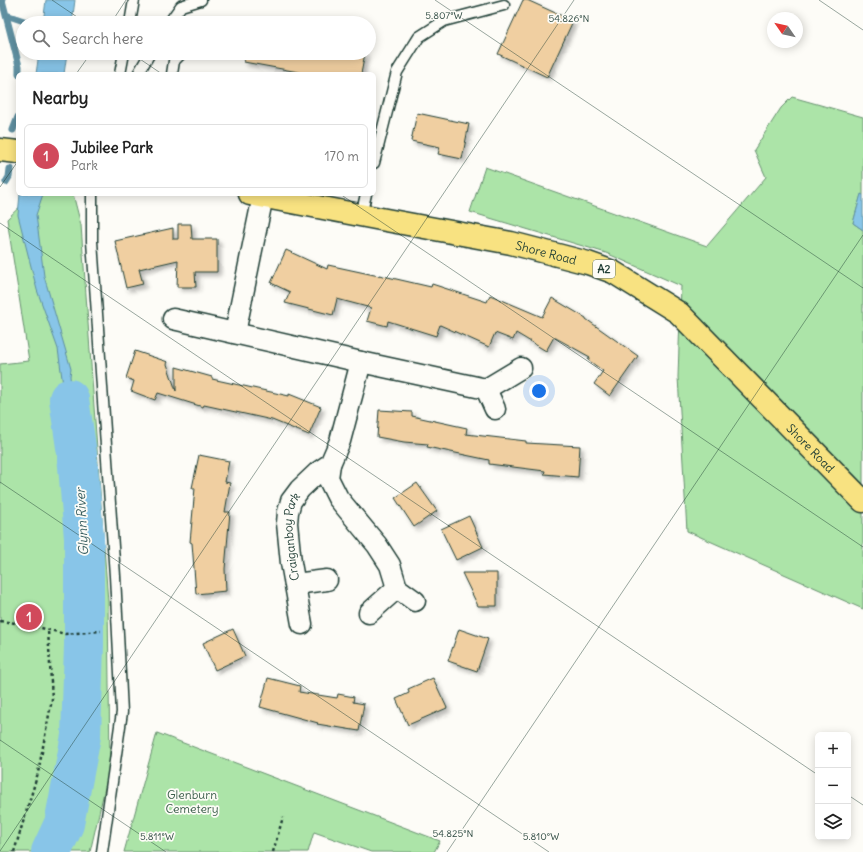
<!DOCTYPE html>
<html lang="en">
<head>
<meta charset="utf-8">
<style>
	body { margin:0; font-family:Delius,sans-serif; background:#f6f6f6; color:#222 }
	.controls { position:absolute; right:12px; bottom:12px; display:grid; overflow:hidden; border-radius:6px; box-shadow:0 2px 10px #0003 }
	.controls button { width:36px; height:36px; display:grid; place-items:center; padding:0; border:0; border-bottom:1px solid #e0e0e0; background:#fff; color:#222; font:20px sans-serif }
	.compass { position:absolute; left:767px; top:12px; width:36px; height:36px; border-radius:50%; background:#fff; box-shadow:0 2px 10px #0003; rotate:304deg }
	.you { position:absolute; left:539px; top:391px; width:14px; height:14px; margin:-10px; border:3px solid #fff; border-radius:50%; background:#1a73e8; box-shadow:0 0 0 6px #1a73e833 }
	.badge { display:grid; place-items:center; width:26px; height:26px; border-radius:50%; background:#d1495b; color:#fff; font-size:13px; font-weight:700 }
	.pin { position:absolute; translate:-50% -50%; border:2px solid #fff; box-shadow:0 1px 4px #0006 }
	.list { margin:0; padding:0; list-style:none }
	h2 { display:flex; justify-content:space-between; align-items:center; height:52px; margin:0; padding:0 16px; font-size:17px }
	h2 small { font-size:13px; font-weight:400; color:#767676 }
	.list li { display:grid; grid-template-columns:26px 1fr auto; gap:12px; align-items:center; box-sizing:border-box; height:64px; margin:0 8px 8px; padding:0 8px; border:1px solid #e0e0e0; border-radius:6px }
	.list b { display:block; font-size:15px; white-space:nowrap }
	.list p { margin:0; font-size:13px; white-space:nowrap; color:#767676 }
	.list em { font-size:13px; font-style:normal; color:#767676 }
	.icon { flex:none; width:22px; height:22px; fill:none; stroke:currentColor; stroke-width:2; stroke-linecap:round; stroke-linejoin:round }
	.map { position:relative; flex:none; width:863px; height:852px; overflow:hidden }
	.search { position:absolute; background:#fff; box-shadow:0 2px 10px #0003; left:16px; top:16px; width:360px; height:44px; display:flex; align-items:center; gap:10px; box-sizing:border-box; padding:0 14px; border-radius:22px; color:#767676; font-size:15px }
	.panel { position:absolute; background:#fff; box-shadow:0 2px 10px #0003; left:16px; top:72px; width:360px; height:124px; border-radius:6px }
	.map>svg:first-child { display:block }
</style>
</head>
<body>
<div class="map">
<svg width="863" height="852" viewBox="0 0 863 852">
	<defs>
		<filter id="shadow"><feDropShadow dx="3.5" dy="3.5" stdDeviation="2" flood-color="#0004"/></filter>
	</defs>
	<rect width="100%" height="100%" fill="#fdfcf7"/>
	<filter id="ink" filterUnits="userSpaceOnUse"><feTurbulence type="fractalNoise" baseFrequency=".025" numOctaves="2"/><feDisplacementMap in="SourceGraphic" scale="8" xChannelSelector="R" yChannelSelector="G"/><feConvolveMatrix kernelMatrix="1 2 1 2 8 2 1 2 1" color-interpolation-filters="sRGB"/></filter>
	<g filter="url(#ink)">
		<path fill="#ace4a8" stroke="#66906e" d="M792,97L863,117V195H861L853,223L863,230V609L687,531L678,377L681,286L606,253L470,212L485,167L707,246L766,177L754,150L781,108Z
			M33,194H73L81,225L108,602L110,766L90,852H0V364L29,361L7,219Z
			M157,733L440,841L434,852H371L314,832L308,852H124Z"/>
		<path fill="#88c5e8" stroke="#5e8fa0" d="M46,0H75L72,23H43Z
			M39,53H67L64,74H36Z
			M20,194H43L36,215L44,276L71,369L70,376L77,454L67,414L58,349L37,290L18,215Z
			M861,194L863,195V230L853,223Z"/>
		<g fill="none" stroke-linecap="round" stroke-linejoin="round">
			<path stroke="#5e8fa0" stroke-width="7" d="M2,0L19,66V74
				M6,15L30,23
				M13,130L18,117
				M6,182L9,177L10,169"/>
			<path stroke="#88c5e8" stroke-width="40" d="M51,852L64,824L81,736L84,645V538L77,454L69,399"/>
		</g>
		<path fill="#f0cfa1" stroke="#1f3d34" filter="url(#shadow)" d="M523,0H527L573,21L547,77L498,54Z
			M245,53H365L361,74H309L244,62Z
			M417,113L469,124L462,159L438,154L440,147L411,141Z
			M178,224H191L192,239H217V272H195L196,287H177L178,260L139,269L143,284L126,288L115,241L173,228V239H178Z
			M286,250L327,269L328,265L379,276V275L431,287L432,284L487,302L490,295L542,317L552,298L586,318V319L638,356L610,396L594,384L603,371L588,360L590,357L554,337L546,351L516,333L513,340L495,333L489,347L440,325L436,336L388,321L387,326L367,321L371,308L337,299L333,315L285,303L290,292L271,283Z
			M135,351L168,362L167,364L176,391V367L212,377V379L289,396V394L321,407L309,435L272,420L204,405L203,407L158,393L155,400L131,391L134,381L126,378Z
			M379,410L412,412V416L467,428L466,434L526,441V443L580,446L578,477L544,474L545,471L489,464V460L427,447L428,444L404,442L377,437Z
			M199,455L229,461L225,482L230,483L225,512H230L225,569L226,591L196,594L192,543L190,542L195,488H192Z
			M417,483L437,511L414,527L395,498Z
			M469,516L483,547L456,560L441,529Z
			M462,573H497V606H478Z
			M233,629L245,656L215,670L203,643Z
			M459,629L488,639L477,671L448,661Z
			M268,678L300,686L299,692L337,698L338,694L354,697L353,702L364,704L359,731L317,724L318,723L260,707Z
			M433,678L447,708L408,725L396,699L409,693L408,689Z"/>
		<g fill="none" stroke-linecap="round" stroke-linejoin="round">
			<g stroke="#1f3d34" stroke-width="13">
				<path id="lane" d="M130,23L134,0
					M169,23L181,6L201,0
					M120,74L124,53
					M138,74L150,53
					M172,74L174,61L182,53
					M374,163L397,72L419,37L444,21L504,5
					M92,194V241L115,576L122,712L102,852
					M361,216L366,194"/>
			</g>
			<g stroke="#1f3d34" stroke-width="23">
				<g id="street">
					<path d="M173,319L361,362L486,389L521,368"/>
					<path d="M235,333L263,196"/>
					<path d="M486,389L495,409"/>
					<path d="M330,464L328,478L338,498L377,545L390,565L397,588L415,601"/>
					<path d="M295,584L327,580"/>
					<path d="M369,613L397,588"/>
					<path id="s1" d="M302,624L291,563L287,523L288,512L291,501L300,489L318,472L330,464L340,441L361,362"/>
				</g>
			</g>
			<g stroke="#1f3d34" stroke-width="25">
				<g id="primary">
					<path d="M0,150L18,152"/>
					<path id="s2" d="M250,194L386,220L511,243L588,263L613,272L679,313L863,501"/>
				</g>
			</g>
			<path stroke="#1f3d34" stroke-width="2.5" stroke-dasharray="3 3" stroke-linecap="butt" d="M0,621L30,625L65,634L101,631
				M14,852L38,773L52,699L48,630
				M273,852L283,817"/>
			<use href="#lane" stroke="#fdfcf7" stroke-width="10"/>
			<use href="#street" stroke="#fdfcf7" stroke-width="20"/>
			<use href="#primary" stroke="#f8e281" stroke-width="22"/>
		</g>
	</g>
	<path fill="none" stroke="#1f3d34" stroke-width="1" stroke-opacity="0.45" d="M52,0L86,23M435,0L863,288M819,0L863,30M111,23L126,0M131,53L162,74M76,74L91,53M0,187L18,161M340,194L863,547M0,223L818,775M0,482L549,852M0,740L166,852M848,795L863,805M0,851L574,0M447,852L863,235"/>
	<g text-anchor="middle" dominant-baseline="central" stroke-width="3.5" stroke-linejoin="round" paint-order="stroke">
		<rect fill="#fdfcf7" stroke="#62766e" stroke-width="1" x="593" y="260" width="22" height="18" rx="3"/>
		<g font-size="11" font-weight="bold" fill="#1f3d34">
			<text x="604" y="269">A2</text>
		</g>
		<g font-size="12" fill="#1f3d34" stroke="#fdfcf7">
			<text stroke="none"><textPath href="#s2" startOffset="302">Shore Road</textPath></text>
			<text stroke="none"><textPath href="#s2" startOffset="638">Shore Road</textPath></text>
			<text stroke="none"><textPath href="#s1" startOffset="89">Craiganboy Park</textPath></text>
		</g>
		<g font-size="12" fill="#3b5e4b" stroke="#fdfcf7">
			<text x="192" y="794">Glenburn<tspan x="192" dy="14">Cemetery</tspan></text>
		</g>
		<g font-size="13" font-style="italic" fill="#395f61" stroke="#fdfcf7">
			<text transform="translate(82 522) rotate(-93)">Glynn River</text>
		</g>
	</g>
	<g font-size="10" text-anchor="middle" fill="#1f3d34" stroke="#fdfcf7" stroke-width="3.5" stroke-linejoin="round" paint-order="stroke">
		<text x="444" y="19">5.807°W</text>
		<text x="569" y="22">54.826°N</text>
		<text x="453" y="837">54.825°N</text>
		<text x="157" y="840">5.811°W</text>
		<text x="541" y="840">5.810°W</text>
	</g>
</svg>
<div class="controls">
<button>+</button>
<button>−</button>
<button><svg class="icon" aria-label="layers" viewBox="0 0 24 24"><path d="M12 4l9 5-9 5-9-5zM3 14l9 5 9-5"/></svg></button>
</div>
<svg class="compass" viewBox="-18 -18 36 36"><path d="M0-13l5 13h-10z" fill="#e53935"/><path d="M0 13l5-13h-10z" fill="#767676"/></svg>
<div class="you"></div>
<div class="pin badge" style="left:29px;top:617px">1</div>
<div class="search"><svg class="icon" aria-label="search" viewBox="0 0 24 24"><circle cx="10" cy="10" r="6"/><path d="M15 15l6 6"/></svg>Search here</div>
<section class="panel">
<h2>Nearby<small></small></h2>
<ul class="list">
<li><span class="badge">1</span><div><b>Jubilee Park</b><p>Park</p></div><em>170 m</em></li>
</ul>
</section>
</div>
</body>
</html>
